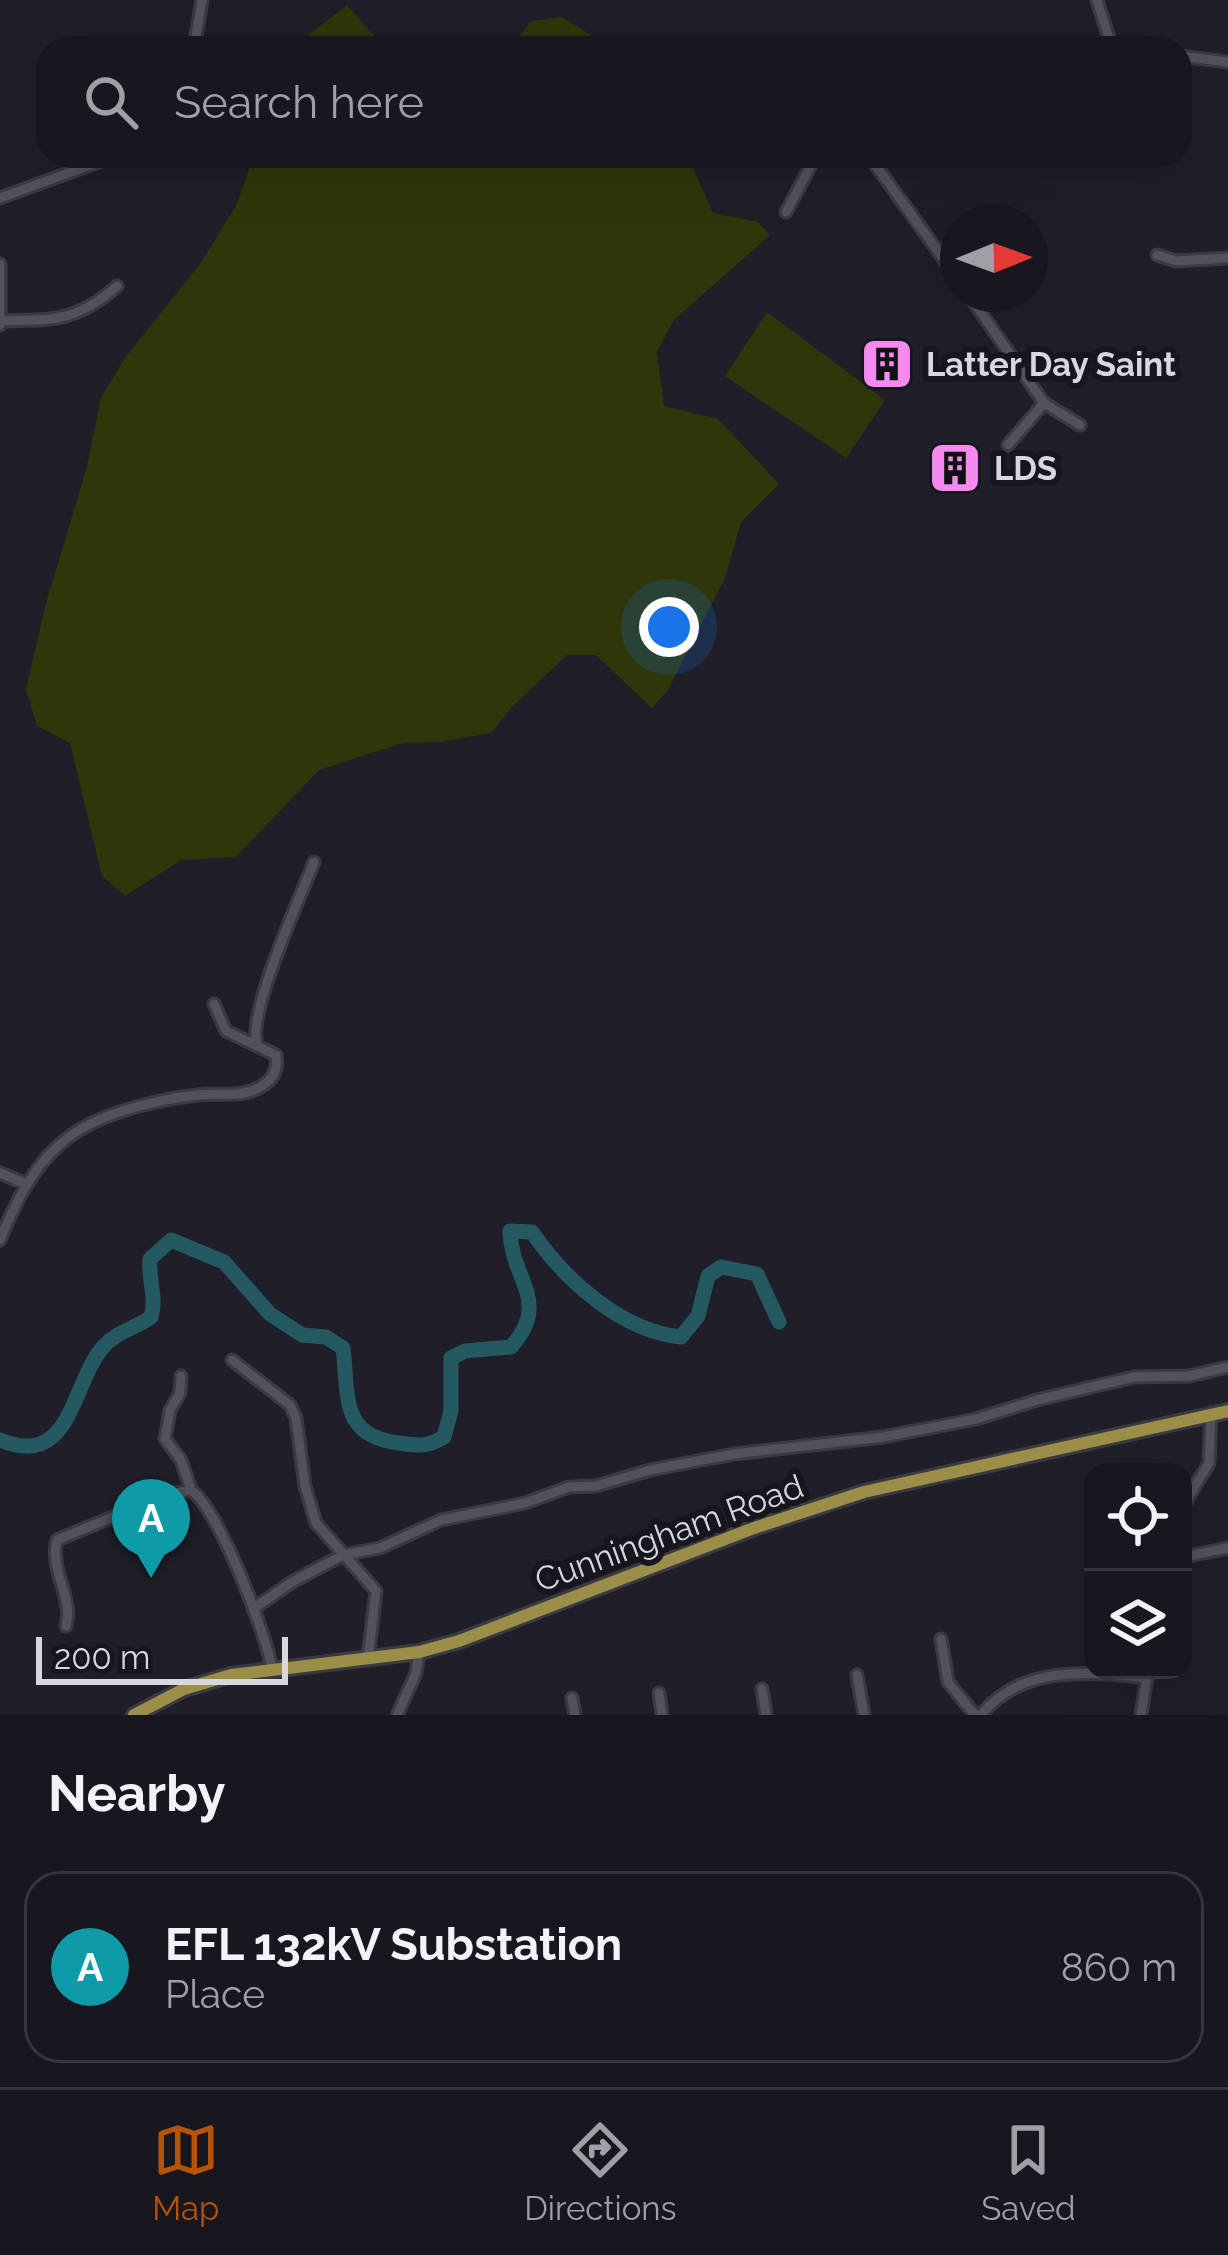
<!DOCTYPE html>
<html lang="en">
<head>
<meta charset="utf-8">
<style>
	body { margin:0; font-family:Raleway,sans-serif; background:#25232b; color:#f1f3f6 }
	.controls { position:absolute; right:36px; bottom:36px; display:grid; overflow:hidden; border-radius:24px; box-shadow:0 12px 48px #0002 }
	.controls button { width:108px; height:108px; display:grid; place-items:center; padding:0; border:0; border-bottom:3px solid #36353c; background:#18161e; color:#f1f3f6; font:60px sans-serif }
	.compass { position:absolute; left:940px; top:204px; width:108px; height:108px; border-radius:50%; background:#18161e; box-shadow:0 12px 48px #0002; rotate:89deg }
	.scale { position:absolute; left:36px; bottom:30px; width:252px; box-sizing:border-box; padding-left:12px; border:6px solid #d8d7dd; border-top:0; font-size:33px; line-height:42px; white-space:nowrap; color:#d8d7dd; -webkit-text-stroke:9px #17151e; paint-order:stroke }
	.you { position:absolute; left:669px; top:627px; width:42px; height:42px; margin:-30px; border:9px solid #fff; border-radius:50%; background:#1a73e8; box-shadow:0 0 0 18px #1a73e833 }
	.badge { display:grid; place-items:center; width:78px; height:78px; border-radius:50%; background:#b45309; color:#fff; font-size:39px; font-weight:700 }
	.pin { position:absolute; translate:-50% -99px; filter:drop-shadow(0 3px 6px #0008) }
	.pin::after { content:''; position:absolute; top:63px; width:42px; height:36px; background:inherit; clip-path:polygon(0 0,100% 0,50% 100%) }
	.list { margin:0; padding:0; list-style:none }
	h2 { display:flex; justify-content:space-between; align-items:center; height:156px; margin:0; padding:0 48px; font-size:51px }
	h2 small { font-size:39px; font-weight:400; color:#9f9fa4 }
	.list li { display:grid; grid-template-columns:78px 1fr auto; gap:36px; align-items:center; box-sizing:border-box; height:192px; margin:0 24px 24px; padding:0 24px; border:3px solid #36353c; border-radius:36px }
	.list b { display:block; font-size:45px; white-space:nowrap }
	.list p { margin:0; font-size:39px; white-space:nowrap; color:#9f9fa4 }
	.list em { font-size:39px; font-style:normal; color:#9f9fa4 }
	.icon { flex:none; width:66px; height:66px; fill:none; stroke:currentColor; stroke-width:2; stroke-linecap:round; stroke-linejoin:round }
	.map { position:relative; flex:none; width:1228px; height:1715px; overflow:hidden }
	.search { position:absolute; background:#18161e; box-shadow:0 12px 48px #0002; left:36px; right:36px; top:36px; height:132px; display:flex; align-items:center; gap:30px; box-sizing:border-box; padding:0 42px; border-radius:36px; color:#9f9fa4; font-size:45px }
	.sheet { height:372px; background:#18161e }
	nav { display:flex; justify-content:space-around; align-items:center; box-sizing:border-box; height:168px; border-top:3px solid #36353c; background:#18161e; font-size:33px; color:#9f9fa4 }
	nav a { display:grid; justify-items:center; gap:6px }
	nav .on { color:#b45309 }
	.map>svg:first-child { display:block }
</style>
</head>
<body>
<div class="map">
<svg width="1228" height="1715" viewBox="0 0 1228 1715">
	<rect width="100%" height="100%" fill="#201e28"/>
	<path fill="#2f360a" d="M347,5L385,48H292Z
		M562,17L612,48H511L531,21Z
		M254,156H688L713,213L758,222L770,235L674,320L657,352L664,406L718,419L779,484L741,522L725,578L668,690L652,708L596,655H567L512,707L491,733L438,742L403,743L319,770L236,857L181,860L125,896L102,876L70,743L37,726L26,689L46,603L86,470L101,398L124,359L200,264L236,206Z
		M767,312L885,400L846,458L725,376Z"/>
	<g fill="none" stroke-linecap="round" stroke-linejoin="round">
		<path stroke="#245962" stroke-width="15" d="M0,1440C72,1470 71,1384 103,1347C117,1331 135,1329 151,1317C157,1296 148,1281 150,1259L171,1240L224,1262L270,1314L302,1335L326,1337L343,1348C349,1395 339,1436 399,1443C419,1446 427,1447 444,1437L451,1411V1358L465,1351L511,1347C552,1301 511,1280 510,1231L532,1232C565,1280 621,1331 681,1337L698,1316L708,1276L721,1267L757,1274L779,1322"/>
		<g stroke="#3b3a41" stroke-width="15">
			<path id="minor" d="M1097,0L1112,48
				M194,48L202,0
				M1180,56L1228,62
				M869,156L958,279
				M0,198L115,156
				M786,212L816,156
				M1157,255L1176,261L1228,258
				M0,264V325
				M968,294L1044,403L1080,425
				M1,321C52,320 77,322 117,286
				M1008,445L1044,403
				M257,1044C247,1013 300,898 314,862
				M0,1173L26,1184
				M0,1240C18,1196 39,1154 81,1129C113,1110 162,1099 198,1095C219,1092 242,1099 262,1086C274,1079 278,1068 276,1055L226,1031L214,1004
				M232,1360L290,1405L296,1418L305,1486L316,1523L376,1591L368,1658
				M181,1376L180,1393L170,1410L165,1439L181,1460L191,1490
				M1183,1506L1209,1463L1211,1413
				M1183,1557L1228,1548
				M253,1609L292,1582L343,1555L380,1548L441,1520L525,1503L569,1487L596,1486L650,1470L734,1454L883,1437L976,1419L1037,1400L1134,1377L1189,1376L1228,1367
				M66,1626C74,1598 49,1570 57,1540L166,1495L191,1490C218,1508 267,1635 272,1670
				M941,1639L948,1682L975,1715
				M857,1675L864,1715
				M762,1689L766,1715
				M659,1693L662,1715
				M572,1698L575,1715
				M397,1715L416,1673L419,1652
				M981,1715C1021,1665 1089,1671 1147,1678
				M1141,1715L1148,1670"/>
		</g>
		<g stroke="#3b3a41" stroke-width="18">
			<path id="major" d="M134,1715L184,1689L231,1675L419,1652L459,1641L754,1528L864,1492L1228,1411"/>
		</g>
		<use href="#minor" stroke="#53515c" stroke-width="9"/>
		<use href="#major" stroke="#9a8e48" stroke-width="12"/>
	</g>
	<defs>
		<g id="building-square" transform="scale(2.7)"><rect x="-9" y="-9" width="18" height="18" rx="4" fill="#f489ef" stroke="#17151e"/><path d="M-4-6H4V6H1V3H-1V6H-4ZM-2.5-4.3h1.7v1.8h-1.7ZM.8-4.3h1.7v1.8H.8ZM-2.5-1h1.7V.8h-1.7ZM.8-1h1.7V.8H.8Z" fill="#111"/></g>
	</defs>
	<g fill-rule="evenodd">
		<use href="#building-square" x="887" y="364"/>
		<use href="#building-square" x="955" y="468"/>
	</g>
	<g text-anchor="middle" dominant-baseline="central" stroke-width="12" stroke-linejoin="round" paint-order="stroke">
		<g font-size="33" font-weight="bold" fill="#d8d7dd" stroke="#17151e" text-anchor="start">
			<text x="926" y="364">Latter Day Saint</text>
			<text x="994" y="468">LDS</text>
		</g>
		<g font-size="33" fill="#d8d7dd" stroke="#17151e">
			<text transform="translate(669 1533) rotate(-20)">Cunningham Road</text>
		</g>
	</g>
</svg>
<div class="controls">
<button><svg class="icon" aria-label="locate" viewBox="0 0 24 24"><circle cx="12" cy="12" r="6"/><path d="M12 2v4M12 18v4M2 12h4M18 12h4"/></svg></button>
<button><svg class="icon" aria-label="layers" viewBox="0 0 24 24"><path d="M12 4l9 5-9 5-9-5zM3 14l9 5 9-5"/></svg></button>
</div>
<svg class="compass" viewBox="-18 -18 36 36"><path d="M0-13l5 13h-10z" fill="#e53935"/><path d="M0 13l5-13h-10z" fill="#9f9fa4"/></svg>
<div class="scale">200 m</div>
<div class="you"></div>
<div class="pin badge" style="left:151px;top:1578px;background:#0f9aa8">A</div>
<div class="search"><svg class="icon" aria-label="search" viewBox="0 0 24 24"><circle cx="10" cy="10" r="6"/><path d="M15 15l6 6"/></svg>Search here</div>
</div>
<section class="sheet">
<h2>Nearby<small></small></h2>
<ul class="list">
<li><span class="badge" style="background:#0f9aa8">A</span><div><b>EFL 132kV Substation</b><p>Place</p></div><em>860 m</em></li>
</ul>
</section>
<nav>
<a class="on"><svg class="icon" aria-label="map" viewBox="0 0 24 24"><path d="M3 6l6-2 6 2 6-2v14l-6 2-6-2-6 2zM9 4v14M15 6v14"/></svg>Map</a>
<a><svg class="icon" aria-label="directions" viewBox="0 0 24 24"><path d="M12 3l9 9-9 9-9-9zM9 14v-3h6M13 9l2 2-2 2"/></svg>Directions</a>
<a><svg class="icon" aria-label="saved" viewBox="0 0 24 24"><path d="M7 4h10v16l-5-4-5 4z"/></svg>Saved</a>
</nav>
</body>
</html>
